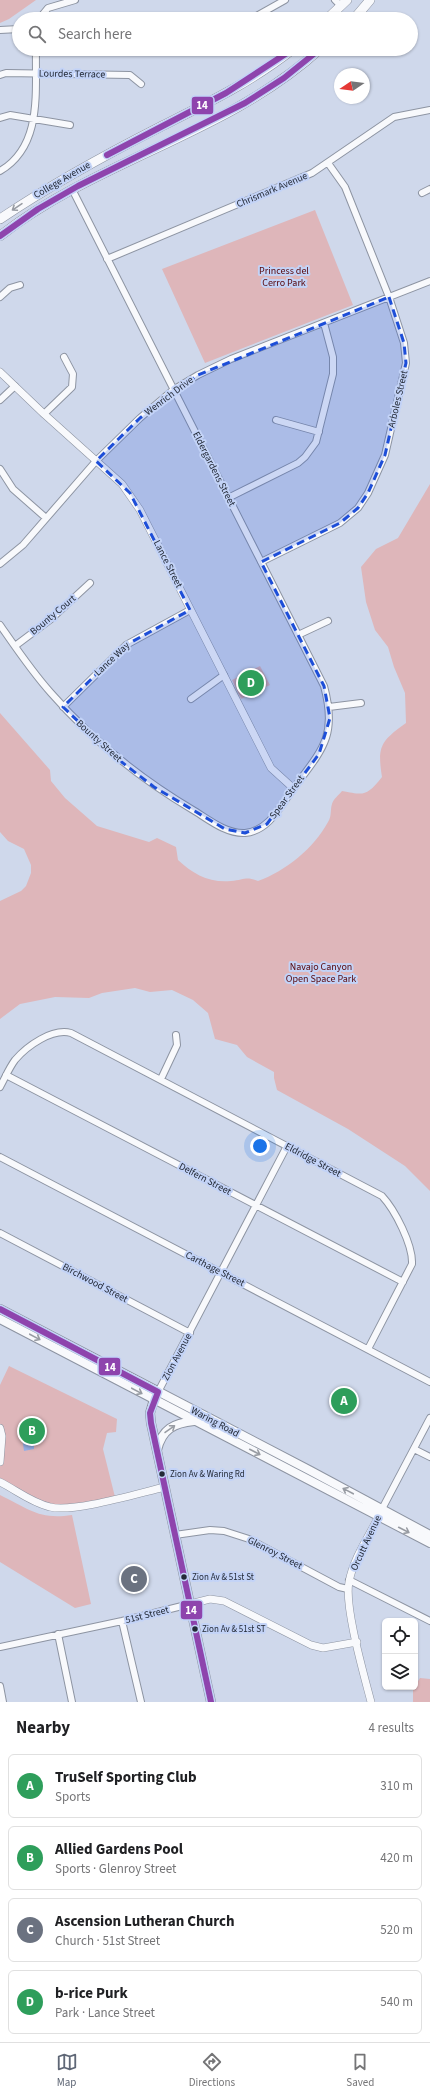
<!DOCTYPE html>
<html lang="en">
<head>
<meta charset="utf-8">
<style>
	body { margin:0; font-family:"Source Sans 3",sans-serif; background:#f6f6f6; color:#202124 }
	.controls { position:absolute; right:12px; bottom:12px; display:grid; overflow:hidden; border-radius:6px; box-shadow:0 1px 3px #0004 }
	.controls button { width:36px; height:36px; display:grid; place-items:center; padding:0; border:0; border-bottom:1px solid #e0e0e0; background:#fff; color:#202124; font:20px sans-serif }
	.compass { position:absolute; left:334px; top:68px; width:36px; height:36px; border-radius:50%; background:#fff; box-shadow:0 1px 3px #0004; rotate:257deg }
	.you { position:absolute; left:260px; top:1146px; width:14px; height:14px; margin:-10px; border:3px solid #fff; border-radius:50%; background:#1a73e8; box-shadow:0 0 0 6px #1a73e833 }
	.badge { display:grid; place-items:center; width:26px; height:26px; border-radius:50%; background:#5f6776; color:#fff; font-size:13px; font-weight:700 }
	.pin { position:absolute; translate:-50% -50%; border:2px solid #fff; box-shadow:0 1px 4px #0006 }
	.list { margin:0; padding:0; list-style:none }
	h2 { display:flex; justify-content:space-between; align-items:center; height:52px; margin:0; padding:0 16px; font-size:17px }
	h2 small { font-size:13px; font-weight:400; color:#757577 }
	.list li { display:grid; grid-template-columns:26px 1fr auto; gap:12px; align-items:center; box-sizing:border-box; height:64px; margin:0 8px 8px; padding:0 8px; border:1px solid #e0e0e0; border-radius:6px }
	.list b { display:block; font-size:15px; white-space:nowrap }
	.list p { margin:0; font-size:13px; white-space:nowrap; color:#757577 }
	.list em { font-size:13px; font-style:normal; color:#757577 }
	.icon { flex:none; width:22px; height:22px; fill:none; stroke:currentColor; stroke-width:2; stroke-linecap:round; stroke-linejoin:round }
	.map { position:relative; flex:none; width:430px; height:1702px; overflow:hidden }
	.search { position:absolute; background:#fff; box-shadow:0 1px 3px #0004; left:12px; right:12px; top:12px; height:44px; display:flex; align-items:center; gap:10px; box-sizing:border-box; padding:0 14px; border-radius:22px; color:#757577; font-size:15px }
	.sheet { height:340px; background:#fff }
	nav { display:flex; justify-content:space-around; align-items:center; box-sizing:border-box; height:56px; border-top:1px solid #e0e0e0; background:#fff; font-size:11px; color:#757577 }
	nav a { display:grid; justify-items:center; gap:2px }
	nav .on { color:#5f6776 }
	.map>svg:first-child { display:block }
</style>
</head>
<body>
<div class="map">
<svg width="430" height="1702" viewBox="0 0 430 1702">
	<rect width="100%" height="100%" fill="#cfd8eb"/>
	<path fill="#deb6ba" d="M0,0H36L9,19L0,23Z
		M315,210L353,305L205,363L162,269Z
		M430,484V1191L405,1166L348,1129L277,1090L274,1078V1072L247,1057L237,1045L215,1039L208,1013L193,1000L172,990L150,992L135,988L102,993L89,998L55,997L20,1004L0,1019V901L21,891L26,886L31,873V865L24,849L8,841L0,832V713L50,770L51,781L65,798L97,826L149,842L157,838L176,847L178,860C193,874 209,883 231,881C244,880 246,876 258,881C286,871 314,848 328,822C332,816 330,810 332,804C333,799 339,795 342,791C364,795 366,797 382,777C377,746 381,741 406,723L405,693L394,667L388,647L375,630L366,602L361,567L376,549L398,538Z
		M260,666L270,685L241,699L232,680Z
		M9,1366L117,1419L116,1432L107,1433L103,1449L115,1497L58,1508L0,1482V1385Z
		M0,1495C29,1509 39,1520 72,1515L91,1604L75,1608L0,1562Z
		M420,1678L430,1679V1702H413V1689Z"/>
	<path fill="#96afe5" d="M40,1419L44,1441L28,1443V1445L34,1444V1449L24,1451L20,1422Z"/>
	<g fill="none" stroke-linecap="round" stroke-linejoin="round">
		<g stroke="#8d94a2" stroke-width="8">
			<path id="minor" d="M335,0L341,6
				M39,19L48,8L75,0
				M251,19L285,0
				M0,30L19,29
				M0,75L6,73L130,75L141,84
				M0,118L10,115L70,125
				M0,171C43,146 35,91 36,49
				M422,193L430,189
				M107,259L312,173L394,117L430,110
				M0,297L10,288L20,285
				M0,400L15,386
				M44,414L72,387L73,374L64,357
				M276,420L319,432
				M0,469L13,489L46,518
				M228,498L298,463L305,457L316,442L333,374V357L324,323
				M261,562L340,523L358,508L368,493L385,455L406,363L404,343L389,297L345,187L328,163
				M0,564L23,545L96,461L140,418L173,390L198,375L231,359L430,281
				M0,625C16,648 32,672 51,693C92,740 139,778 193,810C208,819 226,834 245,833C270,831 282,803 296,785C324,748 337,734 324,686L72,189
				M298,635L328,621
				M15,646L51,619L90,583
				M191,699L224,675
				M63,707L126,645L190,610
				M329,707L361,703
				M6,1075L403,1282
				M161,1079L177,1045L176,1035
				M0,1087C5,1078 9,1068 15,1060C27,1046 52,1028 71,1033L382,1196C395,1210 413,1245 412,1264L368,1349
				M0,1157L430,1382
				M0,1233L190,1333
				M158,1392L287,1146
				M414,1449L430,1457
				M382,1509L430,1418
				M175,1535L210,1530L224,1531L249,1539L339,1587L348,1589
				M349,1580L430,1621
				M122,1621L141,1702
				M58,1634L72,1702
				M0,1647L122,1621L190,1604
				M0,1686L3,1702"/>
		</g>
		<g stroke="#8d94a2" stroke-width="8">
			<path id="tertiary" d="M0,372L44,414L122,484L140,510L271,768L293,788
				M0,1428L2,1436L0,1462
				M0,1482C16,1490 32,1503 50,1507C73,1513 139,1493 165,1487
				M190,1604L210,1599L224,1601L311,1645L323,1648L357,1642
				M371,1702C364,1675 344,1606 349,1582C354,1556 370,1535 381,1512"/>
		</g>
		<g stroke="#8d94a2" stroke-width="10">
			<path id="secondary" d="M0,1309L309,1470L430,1535
				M0,1319L430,1543
				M155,1396L150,1413L151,1423L211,1702
				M157,1450C162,1429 174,1423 194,1421"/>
		</g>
		<g stroke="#8d94a2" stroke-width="10">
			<path id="primary" d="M327,19L347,0
				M354,19L370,0
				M0,219C52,184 105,155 160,127C208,103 251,82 293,49
				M0,236C98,159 227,134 320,49"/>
		</g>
		<use href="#minor" stroke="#f8f9fc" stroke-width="6"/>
		<use href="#tertiary" stroke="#f8f9fc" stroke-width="7"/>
		<use href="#secondary" stroke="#f8f9fc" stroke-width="8"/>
		<use href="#primary" stroke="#f8f9fc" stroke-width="9"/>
		<g stroke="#c3d3f7" stroke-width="9">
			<path id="bus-1" d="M107,155L226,93L293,49
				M0,236L38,209L78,186L245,103L284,78L320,49
				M0,1309L158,1392L150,1413L151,1423L211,1702"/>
		</g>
		<use href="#bus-1" stroke="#8e44ad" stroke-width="6"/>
	</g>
	<defs><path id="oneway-shaft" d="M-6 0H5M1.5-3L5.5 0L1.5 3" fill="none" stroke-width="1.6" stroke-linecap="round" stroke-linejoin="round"/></defs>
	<g stroke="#989ca3">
		<use href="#oneway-shaft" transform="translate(17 207) rotate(146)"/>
		<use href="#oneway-shaft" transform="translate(35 1337) rotate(28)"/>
		<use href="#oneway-shaft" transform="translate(137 1391) rotate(28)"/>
		<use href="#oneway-shaft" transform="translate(170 1429) rotate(-35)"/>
		<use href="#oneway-shaft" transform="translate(255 1452) rotate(27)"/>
		<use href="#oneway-shaft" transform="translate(348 1491) rotate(-152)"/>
		<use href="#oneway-shaft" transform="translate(404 1530) rotate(27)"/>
	</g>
	<path fill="#1d4ed8" fill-opacity="0.2" stroke="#1d4ed8" stroke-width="3" stroke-dasharray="8 5" stroke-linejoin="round" d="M389,297L404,343L406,363L385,455L368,493L358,508L340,523L261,562L324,686L330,718L319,754L267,824L245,833L225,829L154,787L119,760L63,707L126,645L190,610L130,493L96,461L140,418L198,375Z"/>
	<g fill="#232a37" stroke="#c3d3f7" stroke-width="1.5">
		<circle cx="162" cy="1474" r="3.5"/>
		<circle cx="184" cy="1577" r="3.5"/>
		<circle cx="195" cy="1629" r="3.5"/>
	</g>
	<g text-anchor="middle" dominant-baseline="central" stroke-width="4" stroke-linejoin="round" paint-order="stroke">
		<g font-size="9" fill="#232a37" stroke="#c3d3f7" text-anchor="start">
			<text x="170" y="1474">Zion Av &amp; Waring Rd</text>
			<text x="192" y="1577">Zion Av &amp; 51st St</text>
			<text x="202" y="1629">Zion Av &amp; 51st ST</text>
		</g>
		<g font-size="10" fill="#232a37" stroke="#c3d3f7">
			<text transform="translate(72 74) rotate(1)">Lourdes Terrace</text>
			<text transform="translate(62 180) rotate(-30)">College Avenue</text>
			<text transform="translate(272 190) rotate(-23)">Chrismark Avenue</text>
			<text transform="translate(169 396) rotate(-37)">Wenrich Drive</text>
			<text transform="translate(398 399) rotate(-77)">Arboles Street</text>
			<text transform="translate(214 469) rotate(63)">Eldergardens Street</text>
			<text transform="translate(168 564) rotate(63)">Lance Street</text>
			<text transform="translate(53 615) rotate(-40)">Bounty Court</text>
			<text transform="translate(112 659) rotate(-43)">Lance Way</text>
			<text transform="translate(99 741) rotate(42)">Bounty Street</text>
			<text transform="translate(287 797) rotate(-54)">Spear Street</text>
			<text transform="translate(313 1160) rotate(28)">Eldridge Street</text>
			<text transform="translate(205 1179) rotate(28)">Delfern Street</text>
			<text transform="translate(215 1269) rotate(27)">Carthage Street</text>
			<text transform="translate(95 1283) rotate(28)">Birchwood Street</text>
			<text transform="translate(177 1357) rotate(-62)">Zion Avenue</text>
			<text transform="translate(215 1422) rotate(28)">Waring Road</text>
			<text transform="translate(366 1543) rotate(-65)">Orcutt Avenue</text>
			<text transform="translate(275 1553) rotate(27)">Glenroy Street</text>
			<text transform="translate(147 1615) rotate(-14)">51st Street</text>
		</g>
		<g font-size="10" fill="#56060b" stroke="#c3d3f7">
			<text x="284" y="271">Princess del<tspan x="284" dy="12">Cerro Park</tspan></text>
			<text x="321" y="967">Navajo Canyon<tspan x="321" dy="12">Open Space Park</tspan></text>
		</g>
	</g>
	<g stroke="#c3d3f7" stroke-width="1.5">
		<rect x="191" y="96" width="23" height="19" rx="4" fill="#8e44ad"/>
		<rect x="98" y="1357" width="23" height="19" rx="4" fill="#8e44ad"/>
		<rect x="180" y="1600" width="23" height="20" rx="4" fill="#8e44ad"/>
	</g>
	<g font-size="11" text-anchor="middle" font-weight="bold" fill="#fff">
		<text x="202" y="109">14</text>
		<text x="110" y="1371">14</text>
		<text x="191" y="1614">14</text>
	</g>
</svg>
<div class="controls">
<button><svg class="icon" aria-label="locate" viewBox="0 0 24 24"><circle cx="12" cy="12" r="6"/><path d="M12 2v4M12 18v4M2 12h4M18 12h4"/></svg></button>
<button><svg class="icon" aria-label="layers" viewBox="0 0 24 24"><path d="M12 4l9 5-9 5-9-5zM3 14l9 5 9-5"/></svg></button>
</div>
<svg class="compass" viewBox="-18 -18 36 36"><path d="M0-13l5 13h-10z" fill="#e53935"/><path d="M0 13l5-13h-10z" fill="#757577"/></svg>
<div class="you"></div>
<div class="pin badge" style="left:344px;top:1401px;background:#2e9e5b">A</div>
<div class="pin badge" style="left:32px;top:1431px;background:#2e9e5b">B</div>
<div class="pin badge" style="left:134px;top:1579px;background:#6b7280">C</div>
<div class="pin badge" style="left:251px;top:683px;background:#2e9e5b">D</div>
<div class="search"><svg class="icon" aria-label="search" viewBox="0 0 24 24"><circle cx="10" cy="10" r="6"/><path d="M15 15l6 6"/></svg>Search here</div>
</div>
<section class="sheet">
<h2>Nearby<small>4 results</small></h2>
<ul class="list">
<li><span class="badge" style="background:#2e9e5b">A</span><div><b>TruSelf Sporting Club</b><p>Sports</p></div><em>310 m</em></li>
<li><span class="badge" style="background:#2e9e5b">B</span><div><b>Allied Gardens Pool</b><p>Sports · Glenroy Street</p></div><em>420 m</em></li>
<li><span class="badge" style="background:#6b7280">C</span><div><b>Ascension Lutheran Church</b><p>Church · 51st Street</p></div><em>520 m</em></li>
<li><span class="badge" style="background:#2e9e5b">D</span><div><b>b-rice Purk</b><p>Park · Lance Street</p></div><em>540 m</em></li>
</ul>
</section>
<nav>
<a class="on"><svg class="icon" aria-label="map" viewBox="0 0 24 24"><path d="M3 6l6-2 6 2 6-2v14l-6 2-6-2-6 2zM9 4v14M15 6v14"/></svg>Map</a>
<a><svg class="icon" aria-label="directions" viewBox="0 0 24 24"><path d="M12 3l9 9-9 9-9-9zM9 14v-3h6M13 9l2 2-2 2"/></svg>Directions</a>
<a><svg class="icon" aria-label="saved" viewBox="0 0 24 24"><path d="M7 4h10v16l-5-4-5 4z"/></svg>Saved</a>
</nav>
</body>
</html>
